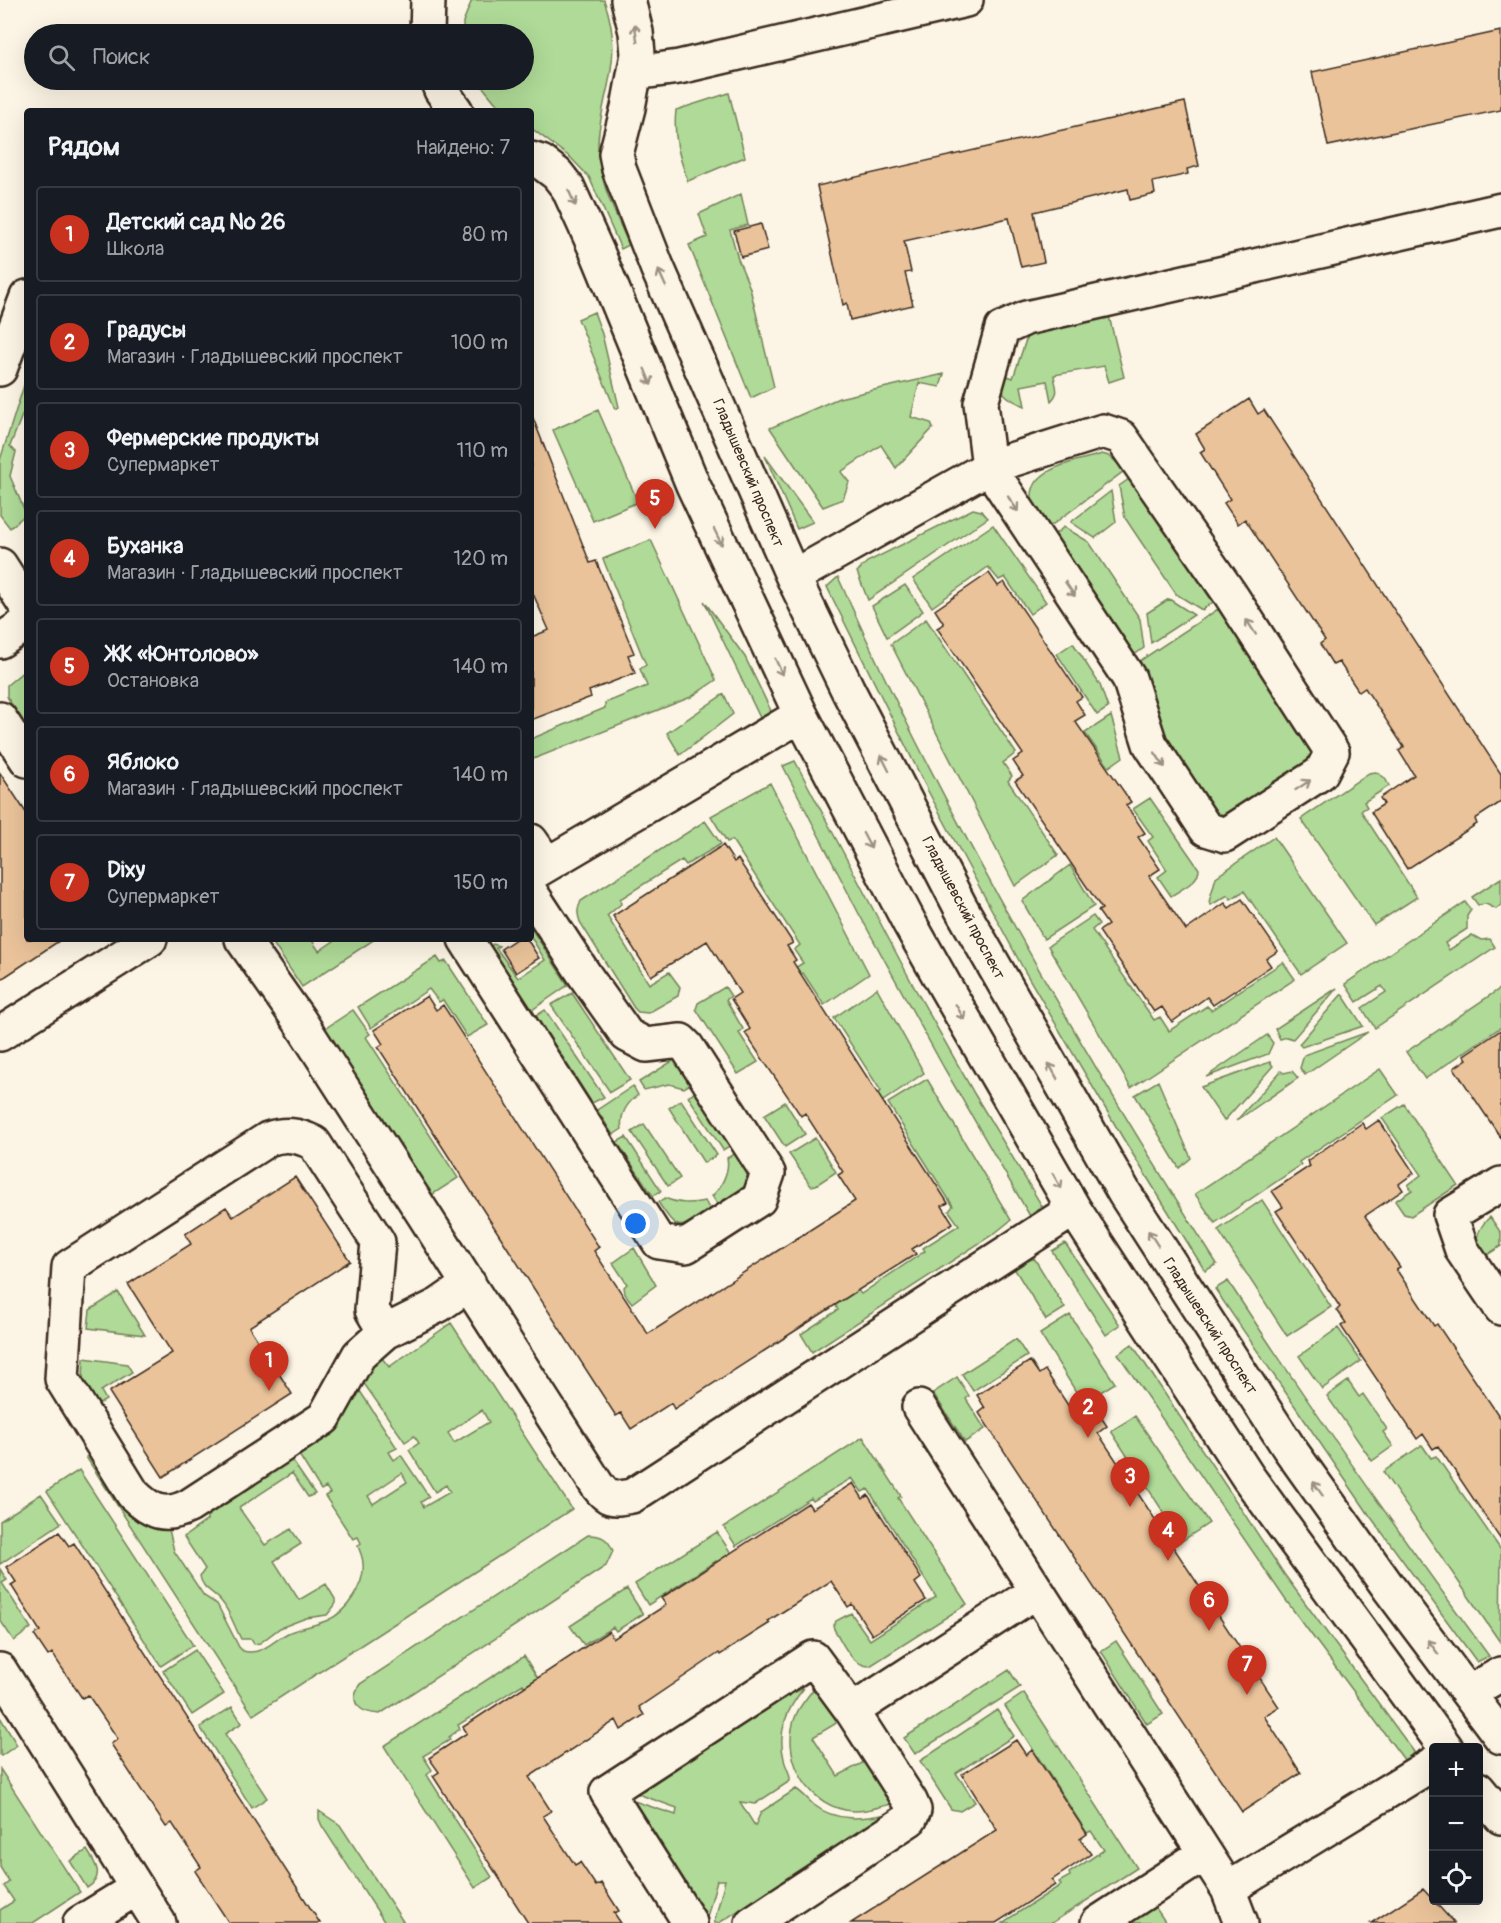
<!DOCTYPE html>
<html lang="ru">
<head>
<meta charset="utf-8">
<style>
	body { margin:0; font-family:Pangolin,sans-serif; background:#242831; color:#f1f3f6 }
	.controls { position:absolute; right:18px; bottom:18px; display:grid; overflow:hidden; border-radius:6px; box-shadow:0 6px 24px #0002 }
	.controls button { width:54px; height:54px; display:grid; place-items:center; padding:0; border:0; border-bottom:2px solid #363941; background:#171b24; color:#f1f3f6; font:30px sans-serif }
	.you { position:absolute; left:636px; top:1224px; width:21px; height:21px; margin:-15px; border:4px solid #fff; border-radius:50%; background:#1a73e8; box-shadow:0 0 0 9px #1a73e833 }
	.badge { display:grid; place-items:center; width:39px; height:39px; border-radius:50%; background:#c8321e; color:#fff; font-size:20px; font-weight:700 }
	.pin { position:absolute; translate:-50% -50px; filter:drop-shadow(0 2px 3px #0008) }
	.pin::after { content:''; position:absolute; top:32px; width:21px; height:18px; background:inherit; clip-path:polygon(0 0,100% 0,50% 100%) }
	.list { margin:0; padding:0; list-style:none }
	h2 { display:flex; justify-content:space-between; align-items:center; height:78px; margin:0; padding:0 24px; font-size:26px }
	h2 small { font-size:20px; font-weight:400; color:#9ea1a6 }
	.list li { display:grid; grid-template-columns:39px 1fr auto; gap:18px; align-items:center; box-sizing:border-box; height:96px; margin:0 12px 12px; padding:0 12px; border:2px solid #363941; border-radius:6px }
	.list b { display:block; font-size:22px; white-space:nowrap }
	.list p { margin:0; font-size:20px; white-space:nowrap; color:#9ea1a6 }
	.list em { font-size:20px; font-style:normal; color:#9ea1a6 }
	.icon { flex:none; width:33px; height:33px; fill:none; stroke:currentColor; stroke-width:2; stroke-linecap:round; stroke-linejoin:round }
	.map { position:relative; flex:none; width:1501px; height:1923px; overflow:hidden }
	.search { position:absolute; background:#171b24; box-shadow:0 6px 24px #0002; left:24px; top:24px; width:510px; height:66px; display:flex; align-items:center; gap:15px; box-sizing:border-box; padding:0 21px; border-radius:33px; color:#9ea1a6; font-size:22px }
	.panel { position:absolute; background:#171b24; box-shadow:0 6px 24px #0002; left:24px; top:108px; width:510px; height:834px; border-radius:6px }
	.map>svg:first-child { display:block }
</style>
</head>
<body>
<div class="map">
<svg width="1501" height="1923" viewBox="0 0 1501 1923">
	<rect width="100%" height="100%" fill="#fcf5e5"/>
	<filter id="ink" filterUnits="userSpaceOnUse"><feTurbulence type="fractalNoise" baseFrequency=".0167" numOctaves="2"/><feDisplacementMap in="SourceGraphic" scale="12" xChannelSelector="R" yChannelSelector="G"/><feConvolveMatrix kernelMatrix="1 2 1 2 8 2 1 2 1" color-interpolation-filters="sRGB"/></filter>
	<g filter="url(#ink)">
		<path fill="#afda97" stroke="#75825a" stroke-width="1.5" fill-rule="evenodd" d="M472,0H604C617,36 614,63 605,99C602,114 598,129 598,145C598,181 615,212 629,245L621,249L589,177L571,158L531,128V111H507L495,102L477,80H524V34H463V22Z
			M729,93L745,157L688,181C679,157 673,136 676,110Z
			M741,194L748,225L730,230L738,259L750,288L774,387L751,398L689,245L707,237L699,214Z
			M594,312L602,334L619,407L615,409L578,319Z
			M1108,312L1124,377L1109,382L1104,366L1054,375C1055,387 1061,391 1051,401L1047,381L1021,386L1025,406C1004,398 1001,391 991,372L994,371L1013,378L1029,331Z
			M944,374L940,387L919,383L911,417L931,423L933,428L896,468L881,445L841,472L849,482L843,499L823,507L770,428L839,398Z
			M27,376V403L10,446L16,452L10,476L26,514L10,528L0,515V460Z
			M598,410L638,502L593,521L553,430Z
			M1102,454C1112,455 1119,464 1124,471L1048,528C1043,520 1033,508 1032,499C1029,467 1079,461 1102,454Z
			M765,456L813,522L797,529Z
			M1129,479L1213,602L1202,610L1176,594L1125,518L1119,486Z
			M1111,491L1116,522L1095,538L1071,522Z
			M973,509L981,511L988,518L868,600L857,572L867,562Z
			M993,525L1046,602L1030,614L1005,577L999,580L988,567L932,607L913,579Z
			M1064,527L1089,542L1140,619L1144,648L1134,655L1054,535Z
			M651,540L716,680L691,697L531,760V739L605,708V703L647,686L640,669L646,665L603,559Z
			M838,577C858,621 878,665 900,709C994,899 1103,1085 1217,1264L1205,1271L1124,1140L1024,970L928,791L827,587Z
			M905,585L923,611L887,637L872,606Z
			M1169,599L1194,615L1151,643L1147,613Z
			M704,601L745,657L773,715L763,724Z
			M1218,609L1309,745L1311,753L1308,762L1232,813L1224,815L1214,812L1161,733L1138,662Z
			M926,619L1016,753L1003,763L1012,776L1008,781L1058,855L1015,886L891,644Z
			M1073,643L1100,685L1108,708L1097,715L1057,654Z
			M24,671L27,676V728L7,697V685Z
			M724,694L733,714L680,755L667,733Z
			M1111,716L1123,757L1109,767L1085,733Z
			M795,761L913,985L975,1095L1042,1206L1030,1216L944,1068L858,912L783,766Z
			M1376,772L1385,778L1389,786L1364,802L1367,807L1361,811L1417,897L1374,925L1301,819L1369,773Z
			M770,783L869,974L824,1005L803,973L797,976L793,969L803,963L794,950L800,945L732,840L727,842L711,816Z
			M1150,798L1199,869C1199,882 1181,889 1171,896L1158,877L1167,870L1148,841L1153,837L1133,809Z
			M705,821L721,844L686,865L682,860L620,899L621,904L607,916L649,984L669,972L680,987L678,996L648,1013L638,1012L634,1008L580,922C577,913 577,909 581,901Z
			M1274,837L1347,943L1301,974L1244,891L1231,899L1228,895L1211,905L1209,902L1216,877Z
			M1070,865L1094,906L1044,939L1022,901Z
			M1501,878V905L1496,909L1486,904L1478,905L1472,897Z
			M1465,902L1471,910L1467,916V929L1445,943L1449,950L1472,935L1481,940L1490,939L1495,947L1375,1028L1362,1008L1386,992L1382,986L1357,1002L1345,984Z
			M1093,916L1099,924L1092,930L1154,1020L1160,1017L1169,1031L1207,1006L1211,1010L1283,962L1295,979L1131,1088L1048,946Z
			M531,928L568,985L532,1010L490,947L493,944L499,946L496,948L518,978L545,960L531,937Z
			M276,939H301L303,941L311,939L319,951L337,939H375L302,987L274,945L278,942Z
			M437,957L441,963L446,961L488,1025L467,1037L443,1000L439,1002L429,989L371,1028L358,1007Z
			M725,987L731,996L726,1000L743,1029L739,1033L758,1062L738,1074L696,1009L698,1003Z
			M877,988L924,1073L880,1103L875,1096L881,1091L834,1018Z
			M1337,988L1293,1039L1287,1037L1280,1039L1275,1029Z
			M1501,988V1027L1425,1079L1406,1052Z
			M572,993L630,1080L610,1092L551,1005Z
			M1342,994L1363,1026L1302,1047L1299,1044Z
			M353,1010L370,1034L366,1037L458,1178L430,1196L323,1030Z
			M545,1010L604,1097L592,1103L536,1016Z
			M1368,1032L1305,1075L1300,1068L1304,1055Z
			M1267,1035L1273,1043L1268,1054L1206,1077Z
			M674,1060L692,1083L684,1088L669,1084L644,1090L639,1082Z
			M1270,1062L1273,1066L1224,1121L1201,1087Z
			M1380,1069L1398,1095L1299,1162L1301,1165L1215,1223L1195,1194Z
			M1281,1071L1284,1073L1292,1071L1298,1078L1236,1121Z
			M927,1079L1011,1220L995,1233L812,1352L801,1334L838,1310L834,1302L855,1287L861,1294L925,1251L923,1248L959,1225L949,1211L953,1206L888,1103Z
			M1158,1081L1191,1158L1179,1168L1135,1095Z
			M633,1086L638,1095C627,1103 619,1115 622,1129L613,1135L597,1110Z
			M696,1091L731,1145L723,1150L688,1096Z
			M681,1100L717,1155L704,1163L669,1108Z
			M785,1102L805,1134L785,1147L764,1115Z
			M1404,1104L1458,1185L1411,1216L1404,1214L1395,1201L1412,1190L1408,1185L1421,1175L1382,1118Z
			M644,1124L680,1178L668,1186L632,1132Z
			M626,1137L661,1191L653,1196L617,1142Z
			M815,1138L836,1172L816,1185L811,1186L789,1154Z
			M736,1153L747,1169V1183L743,1188L718,1205L712,1196C721,1188 730,1171 727,1158Z
			M665,1198C679,1204 690,1204 705,1201L710,1210C678,1229 680,1235 658,1202Z
			M1262,1200L1331,1307L1287,1336L1218,1230Z
			M1490,1217L1501,1233V1246L1479,1260C1474,1243 1476,1229 1490,1217Z
			M1065,1243L1120,1325L1106,1335L1052,1251Z
			M634,1248L656,1285L632,1303L625,1294L624,1287L627,1284L613,1263Z
			M1034,1258L1065,1308L1046,1320L1014,1268Z
			M1228,1281C1311,1409 1399,1533 1489,1656L1477,1662L1370,1516L1215,1289Z
			M118,1292L145,1335L88,1328L90,1310Z
			M1070,1315L1115,1383L1083,1403L1040,1334Z
			M451,1323L572,1509L253,1715L86,1457L93,1452L168,1525L174,1551L204,1596L217,1604L239,1647L243,1651C262,1656 272,1641 288,1633C301,1627 315,1626 328,1620C347,1612 365,1584 363,1564C363,1557 360,1552 358,1546L361,1543L358,1537L353,1539L325,1496L330,1493L326,1487L321,1490L296,1450L356,1385L397,1448L389,1452L394,1460L401,1455L429,1497L421,1502L424,1507L450,1492L446,1485L435,1492L409,1450L419,1443L414,1436L405,1442L358,1375L382,1358L389,1367ZM482,1410L489,1422L454,1443L448,1433ZM402,1473L407,1482L373,1504L368,1496Z
			M1338,1328L1361,1361L1322,1389L1299,1356Z
			M1016,1339L1027,1356L973,1391L962,1374Z
			M1132,1344L1284,1574L1414,1752L1405,1761L1285,1599L1118,1354Z
			M84,1358L127,1364L132,1372L101,1391L106,1400L96,1406L83,1379Z
			M957,1377L969,1396L966,1399L985,1429L965,1442L933,1393Z
			M1348,1381L1359,1397L1363,1394L1387,1429L1383,1432L1393,1446L1372,1461L1327,1396Z
			M1135,1416L1209,1523L1182,1541L1111,1431Z
			M863,1437L901,1496L898,1498L967,1604L870,1666C851,1666 843,1643 834,1629L833,1625L836,1621L851,1613L870,1640L936,1597L868,1489L862,1492L852,1478L813,1501L811,1498L736,1546L724,1527Z
			M1422,1445L1431,1458L1436,1456L1501,1550L1500,1642L1383,1472Z
			M289,1456L315,1494L308,1497L292,1473L239,1508L265,1545L291,1529L301,1544L274,1561L299,1600L326,1584L335,1599V1605L327,1615L306,1618L280,1628L260,1643L254,1644L251,1639H241C235,1628 230,1611 221,1601C213,1591 202,1589 200,1576L205,1569L184,1537L207,1520V1508Z
			M79,1470L193,1645L161,1666L47,1491Z
			M41,1494L61,1523L0,1564V1521Z
			M717,1532L733,1556L720,1565L716,1561L648,1605L635,1584Z
			M588,1535C601,1535 608,1538 613,1551L606,1566L380,1714C361,1713 347,1704 360,1684Z
			M0,1569L7,1580L2,1583L31,1628L14,1641L0,1620Z
			M627,1589L643,1614L616,1631L613,1627L584,1645L570,1626Z
			M1116,1641L1163,1714L1147,1724L1101,1651Z
			M195,1650L224,1694L192,1715L163,1671Z
			M524,1656L539,1680L528,1689L523,1684L458,1725L460,1729L449,1737L450,1740L423,1756L432,1770L427,1775L492,1877L475,1888L384,1746Z
			M1009,1670L1020,1687L915,1754L904,1738Z
			M804,1688C787,1709 777,1731 784,1759C785,1767 791,1773 790,1781L755,1804L740,1802L755,1826L761,1812L796,1789C803,1793 808,1800 814,1805C836,1822 862,1819 887,1814L877,1823L719,1923H714L725,1880H717L706,1921L698,1914L633,1806L634,1801L676,1815L677,1808L638,1794L787,1696Z
			M814,1688L821,1691L838,1716L835,1724L813,1737L838,1776L864,1762L869,1764L891,1804C876,1808 860,1813 845,1810C804,1802 780,1753 796,1715C800,1705 808,1697 814,1688Z
			M1024,1693L1137,1868L1052,1923H1002L1061,1885L1059,1882L1070,1876L1069,1873L1104,1850L1091,1831L1087,1833L1005,1706Z
			M232,1707L242,1723L225,1734L267,1798L252,1808L200,1727Z
			M997,1710L1014,1736L956,1773L975,1802L960,1811L951,1809L920,1761Z
			M0,1717L17,1745L1,1756L0,1755Z
			M0,1769L80,1892L33,1923H0V1910L14,1901L4,1886L9,1882L0,1867Z
			M319,1811L340,1825L404,1923H385L322,1826L319,1819Z
			M87,1850C96,1864 105,1877 87,1888L70,1861Z
			M1151,1901L1166,1923H1119Z"/>
		<path fill="#eac39a" stroke="#3b2a1e" stroke-width="1.5" d="M1501,31V110L1328,146L1312,72Z
			M1185,102L1199,166L1187,169L1188,174L1153,182L1155,194L1130,200L1128,189L1034,212L1044,262L1021,267L1009,218L904,241L911,272L905,273L913,305L850,320L847,303L843,305L817,186Z
			M761,224L768,250L741,257L734,231Z
			M1249,399L1258,414L1264,410L1501,774V802L1475,819L1477,824L1407,869L1371,812L1384,804L1380,798L1414,775L1399,751L1404,747L1365,688L1359,692L1339,662L1333,665L1320,644L1325,640L1245,519L1238,524L1224,503L1230,499L1200,452L1205,449L1196,434Z
			M531,418H533L590,563L596,561L634,653L628,655L635,673L589,691L591,697L531,720V637L549,630L531,589Z
			M989,573L998,586L1004,582L1082,697L1076,701L1085,715L1075,721L1131,802L1126,805L1145,833L1138,837L1160,869L1149,876L1186,930L1225,903L1229,908L1242,899L1278,951L1266,959L1271,966L1213,1005L1207,997L1172,1022L1162,1007L1154,1012L1099,931L1108,925L1098,911L1102,909L1015,781L1023,776L1013,761L1023,754L937,628L944,624L935,610Z
			M0,773L27,814V939H62L0,980Z
			M723,845L734,862L738,859L793,943L787,946L796,960L793,962L948,1203L942,1206L953,1223L912,1249L916,1254L860,1289L674,1409L671,1403L631,1429L621,1413L616,1416L378,1047L383,1044L374,1030L427,996L436,1010L443,1005L599,1247L594,1251L648,1334L855,1201L838,1175L843,1172L805,1113L801,1116L745,1033L750,1029L731,999L740,993L707,941L651,976L613,916Z
			M516,939H527L539,958L516,973L501,949Z
			M1501,1030V1138L1454,1068L1467,1059L1464,1055Z
			M1379,1120L1414,1173L1399,1184L1403,1190L1365,1216L1400,1267L1396,1269L1434,1326L1437,1324L1501,1419V1540L1438,1446L1433,1449L1423,1434L1417,1439L1341,1326L1346,1323L1337,1310L1340,1307L1276,1211L1283,1207L1272,1191L1310,1166L1307,1161L1362,1123L1366,1129Z
			M295,1177L350,1261L249,1327L292,1394L163,1477L109,1392L172,1353L128,1284L191,1244L185,1234L226,1207L233,1217Z
			M1030,1361L1039,1374L1045,1370L1075,1416L1093,1405L1107,1426L1098,1433L1279,1707L1264,1716L1301,1773L1242,1812L979,1413L985,1408L977,1395Z
			M853,1483L863,1499L868,1495L921,1578L915,1583L926,1600L872,1635L852,1604L848,1607L831,1581L768,1621L770,1623L720,1655L719,1653L639,1707L644,1715L621,1730L616,1720L529,1777L551,1811L543,1816L575,1865L580,1862L596,1886L601,1883L619,1911L614,1913L621,1923H528L433,1776L439,1772L429,1758L467,1733L463,1727L609,1631L613,1639L666,1605L661,1598L808,1503L812,1509Z
			M59,1532L69,1546L74,1543L320,1923H229L195,1871L201,1867L172,1823L166,1827L111,1744L118,1739L88,1695L82,1698L52,1653L48,1656L34,1635L40,1631L11,1585L16,1582L6,1567Z
			M1016,1740L1026,1755L1032,1750L1087,1834L1080,1839L1091,1854L1052,1880L1055,1885L996,1923H851L997,1830L962,1774Z
			M1423,1889L1454,1923H1371Z"/>
		<g fill="none" stroke-linecap="round" stroke-linejoin="round">
			<g stroke="#3b2a1e" stroke-width="38">
				<path id="minor" d="M628,0L636,32L638,54L628,108L616,154L619,169L657,267L793,577L848,690L961,908L1125,1194L1289,1448L1389,1588L1501,1737
					M427,34L428,0
					M635,73L679,67L966,0
					M437,80L441,90L456,111
					M531,159L541,162L557,174L568,188L598,254L693,485L801,715L910,924L946,988L1074,1209L1248,1477L1446,1748
					M0,369L27,297
					M0,565L27,607
					M793,577L989,467L1103,431L1121,437L1230,594L1332,752L1321,773L1225,835L1206,829L1150,744L1129,678L989,467L981,403L1002,329L1026,318L1501,210
					M0,641L27,623
					M0,719L27,760
					M531,841L547,864
					M531,874L801,715
					M242,939L299,1020L597,1485C609,1501 613,1499 632,1496L1074,1209
					M465,939L659,1242L686,1246L759,1199L768,1173L687,1047L681,1041L646,1045L627,1035L586,977L531,893
					M0,1034L150,939
					M1501,1184L1450,1215L1462,1250L1501,1308
					M385,1332L372,1310L378,1242L314,1143C298,1135 285,1133 268,1139L69,1267L62,1379L133,1494C151,1512 165,1518 189,1506L324,1418L359,1355L385,1332L439,1305L469,1284
					M919,1407L1228,1889L1241,1923
					M0,1670L159,1923
					M1468,1693L1501,1674
					M852,1711L1037,1591
					M1478,1789L1501,1817
					M1228,1889L1434,1763
					M80,1923L137,1888
					M690,1923L607,1792L813,1658L852,1711L910,1801L914,1810L910,1819L752,1923
					M1098,1923L1204,1854"/>
			</g>
			<use href="#minor" stroke="#fcf5e5" stroke-width="33"/>
		</g>
		<defs><path id="oneway-shaft" d="M-6 0H5M1.5-3L5.5 0L1.5 3" fill="none" stroke-width="1.6" stroke-linecap="round" stroke-linejoin="round" transform="scale(1.5)"/></defs>
		<g stroke="#9c9082">
			<use href="#oneway-shaft" transform="translate(636 33) rotate(-98)"/>
			<use href="#oneway-shaft" transform="translate(572 198) rotate(66)"/>
			<use href="#oneway-shaft" transform="translate(662 278) rotate(-114)"/>
			<use href="#oneway-shaft" transform="translate(648 377) rotate(68)"/>
			<use href="#oneway-shaft" transform="translate(1013 504) rotate(56)"/>
			<use href="#oneway-shaft" transform="translate(718 537) rotate(64)"/>
			<use href="#oneway-shaft" transform="translate(1070 589) rotate(56)"/>
			<use href="#oneway-shaft" transform="translate(1251 627) rotate(-123)"/>
			<use href="#oneway-shaft" transform="translate(779 667) rotate(65)"/>
			<use href="#oneway-shaft" transform="translate(1160 760) rotate(56)"/>
			<use href="#oneway-shaft" transform="translate(885 763) rotate(-117)"/>
			<use href="#oneway-shaft" transform="translate(1303 785) rotate(-33)"/>
			<use href="#oneway-shaft" transform="translate(867 841) rotate(62)"/>
			<use href="#oneway-shaft" transform="translate(960 1012) rotate(60)"/>
			<use href="#oneway-shaft" transform="translate(1053 1071) rotate(-119)"/>
			<use href="#oneway-shaft" transform="translate(1057 1181) rotate(60)"/>
			<use href="#oneway-shaft" transform="translate(1153 1238) rotate(-123)"/>
			<use href="#oneway-shaft" transform="translate(1318 1489) rotate(-125)"/>
			<use href="#oneway-shaft" transform="translate(1433 1647) rotate(-127)"/>
		</g>
	</g>
	<g text-anchor="middle" dominant-baseline="central" stroke-width="4.5" stroke-linejoin="round" paint-order="stroke">
		<g font-size="15" fill="#3b2a1e" stroke="#fcf5e5">
			<text transform="translate(748 473) rotate(67)">Гладышевский проспект</text>
			<text transform="translate(963 908) rotate(62)">Гладышевский проспект</text>
			<text transform="translate(1210 1326) rotate(57)">Гладышевский проспект</text>
		</g>
	</g>
</svg>
<div class="controls">
<button>+</button>
<button>−</button>
<button><svg class="icon" aria-label="locate" viewBox="0 0 24 24"><circle cx="12" cy="12" r="6"/><path d="M12 2v4M12 18v4M2 12h4M18 12h4"/></svg></button>
</div>
<div class="you"></div>
<div class="pin badge" style="left:269px;top:1391px">1</div>
<div class="pin badge" style="left:1088px;top:1438px">2</div>
<div class="pin badge" style="left:1130px;top:1507px">3</div>
<div class="pin badge" style="left:1168px;top:1561px">4</div>
<div class="pin badge" style="left:655px;top:529px">5</div>
<div class="pin badge" style="left:1209px;top:1631px">6</div>
<div class="pin badge" style="left:1247px;top:1695px">7</div>
<div class="search"><svg class="icon" aria-label="search" viewBox="0 0 24 24"><circle cx="10" cy="10" r="6"/><path d="M15 15l6 6"/></svg>Поиск</div>
<section class="panel">
<h2>Рядом<small>Найдено: 7</small></h2>
<ul class="list">
<li><span class="badge">1</span><div><b>Детский сад № 26</b><p>Школа</p></div><em>80 m</em></li>
<li><span class="badge">2</span><div><b>Градусы</b><p>Магазин · Гладышевский проспект</p></div><em>100 m</em></li>
<li><span class="badge">3</span><div><b>Фермерские продукты</b><p>Супермаркет</p></div><em>110 m</em></li>
<li><span class="badge">4</span><div><b>Буханка</b><p>Магазин · Гладышевский проспект</p></div><em>120 m</em></li>
<li><span class="badge">5</span><div><b>ЖК «Юнтолово»</b><p>Остановка</p></div><em>140 m</em></li>
<li><span class="badge">6</span><div><b>Яблоко</b><p>Магазин · Гладышевский проспект</p></div><em>140 m</em></li>
<li><span class="badge">7</span><div><b>Dixy</b><p>Супермаркет</p></div><em>150 m</em></li>
</ul>
</section>
</div>
</body>
</html>
